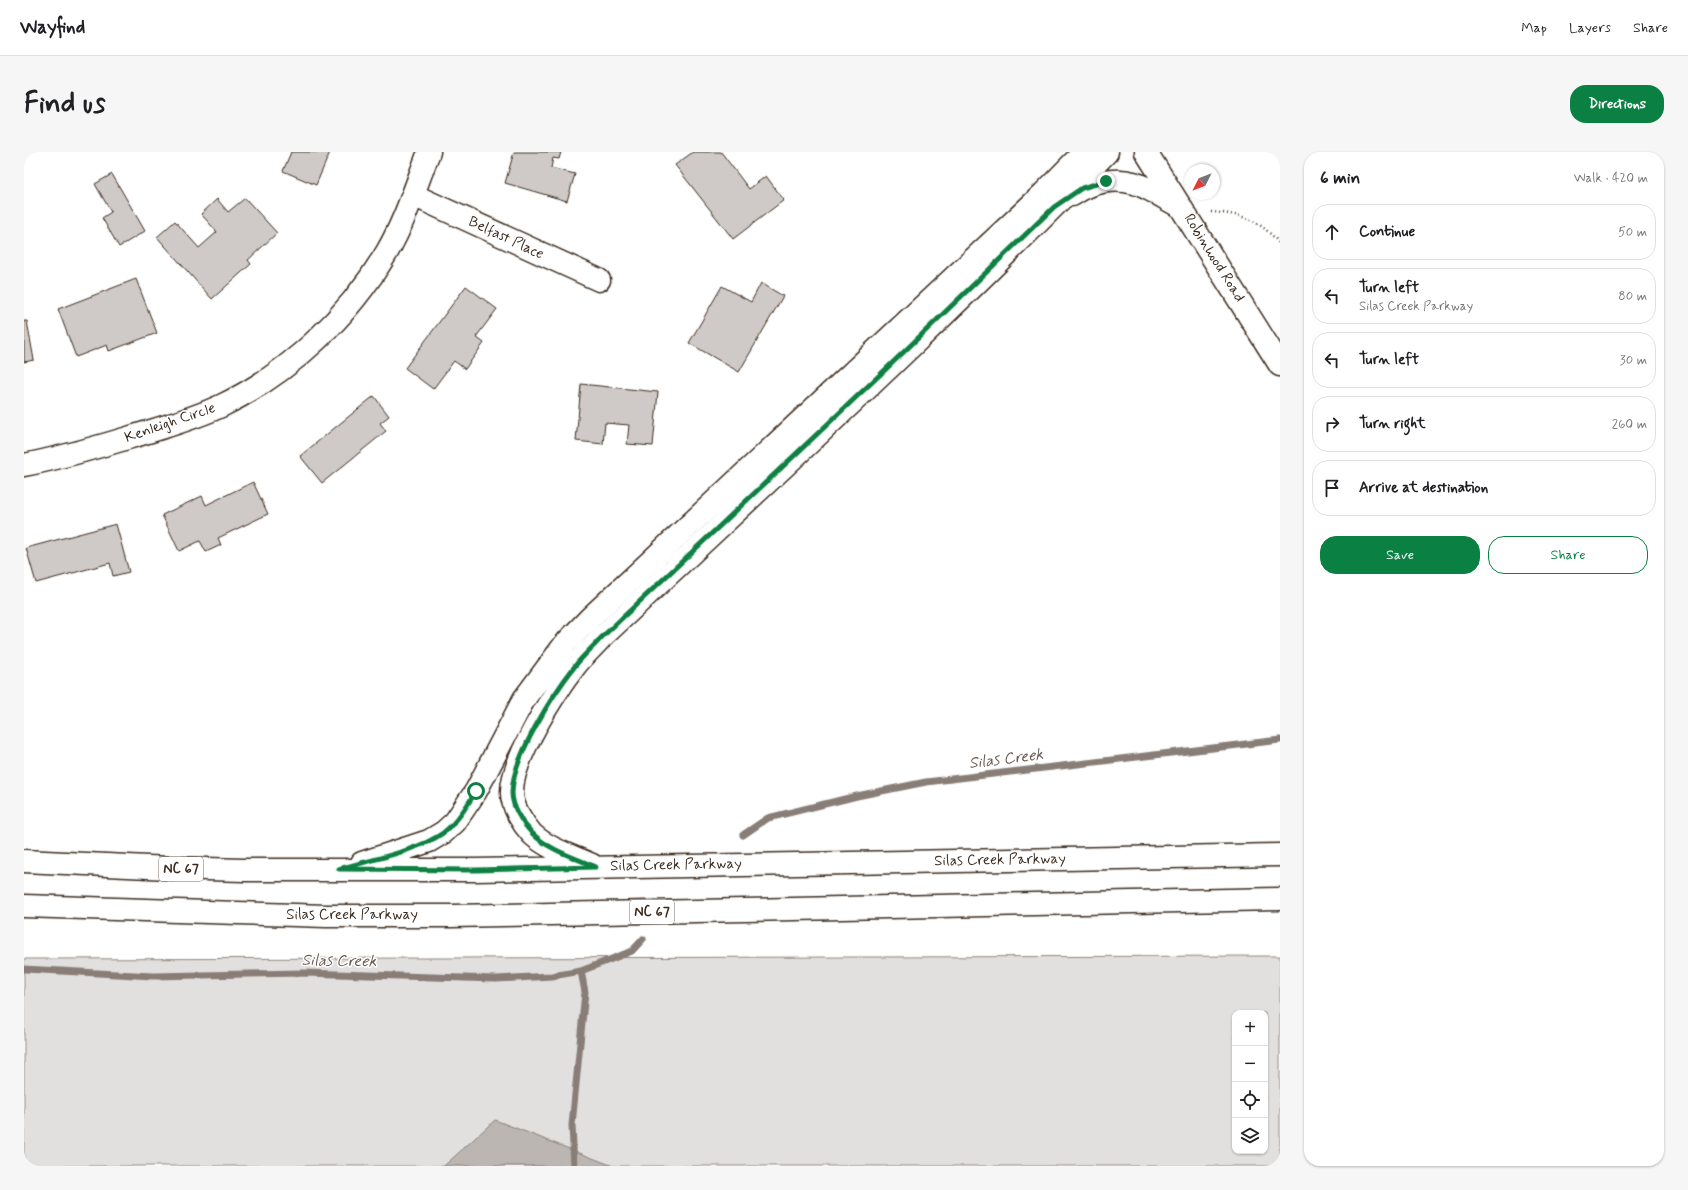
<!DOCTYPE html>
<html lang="en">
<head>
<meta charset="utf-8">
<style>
	body { margin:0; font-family:Mynerve,sans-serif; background:#f6f6f6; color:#202124 }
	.controls { position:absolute; right:12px; bottom:12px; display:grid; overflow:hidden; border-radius:8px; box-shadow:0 1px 3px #0004 }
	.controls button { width:36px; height:36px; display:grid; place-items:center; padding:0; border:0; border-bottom:1px solid #e0e0e0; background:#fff; color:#202124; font:20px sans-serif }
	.compass { position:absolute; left:1160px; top:12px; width:36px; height:36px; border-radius:50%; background:#fff; box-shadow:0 1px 3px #0004; rotate:228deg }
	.stop { position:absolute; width:12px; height:12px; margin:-9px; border:3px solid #0b8043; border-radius:50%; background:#fff }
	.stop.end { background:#0b8043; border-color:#fff; box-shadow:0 1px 4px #0008 }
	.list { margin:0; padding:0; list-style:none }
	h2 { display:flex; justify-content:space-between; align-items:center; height:52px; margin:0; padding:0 16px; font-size:17px }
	h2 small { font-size:13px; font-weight:400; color:#757577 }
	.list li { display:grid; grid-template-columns:26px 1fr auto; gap:12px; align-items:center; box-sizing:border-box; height:56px; margin:0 8px 8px; padding:0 8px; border:1px solid #e0e0e0; border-radius:16px }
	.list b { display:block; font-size:15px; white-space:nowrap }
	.list p { margin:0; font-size:13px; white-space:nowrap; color:#757577 }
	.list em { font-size:13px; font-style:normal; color:#757577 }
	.actions { display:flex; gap:8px; padding:12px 16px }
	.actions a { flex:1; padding:9px 0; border:1px solid #0b8043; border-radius:16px; text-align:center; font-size:14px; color:#0b8043 }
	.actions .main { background:#0b8043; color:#fff }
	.icon { flex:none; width:22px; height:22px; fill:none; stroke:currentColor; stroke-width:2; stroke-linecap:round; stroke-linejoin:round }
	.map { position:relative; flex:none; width:1256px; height:1014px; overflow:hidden; border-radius:16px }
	header { display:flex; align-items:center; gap:24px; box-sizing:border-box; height:56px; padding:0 20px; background:#fff; border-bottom:1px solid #e0e0e0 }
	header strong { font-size:19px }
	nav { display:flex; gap:22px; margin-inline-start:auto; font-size:14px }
	.intro { display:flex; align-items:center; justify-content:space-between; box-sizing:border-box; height:96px; padding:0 24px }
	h1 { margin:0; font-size:28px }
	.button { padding:10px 18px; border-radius:16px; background:#0b8043; color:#fff; font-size:14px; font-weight:700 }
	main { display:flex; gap:24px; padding:0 24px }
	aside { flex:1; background:#fff; border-radius:16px; box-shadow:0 1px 3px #0004 }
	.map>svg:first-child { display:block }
</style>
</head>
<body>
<header>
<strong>Wayfind</strong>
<nav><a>Map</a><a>Layers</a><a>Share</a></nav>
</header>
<div class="intro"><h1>Find us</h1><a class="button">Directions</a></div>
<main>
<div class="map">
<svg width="1256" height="1014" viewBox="0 0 1256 1014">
	<rect width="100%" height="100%" fill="#fff"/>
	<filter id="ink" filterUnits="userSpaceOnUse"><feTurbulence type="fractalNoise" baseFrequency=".025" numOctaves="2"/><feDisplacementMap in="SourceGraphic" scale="8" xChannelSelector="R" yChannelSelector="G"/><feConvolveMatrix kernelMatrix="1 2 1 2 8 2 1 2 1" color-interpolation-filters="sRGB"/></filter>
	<g filter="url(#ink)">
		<path fill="#e2e0de" stroke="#8e857e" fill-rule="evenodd" d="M1256,804V1014H0V807ZM1211,861H1241V999H1211Z"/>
		<path fill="#bcb6b3" stroke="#887e77" d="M471,968L589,1014H420Z"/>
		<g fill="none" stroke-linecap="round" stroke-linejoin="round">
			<path stroke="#887e77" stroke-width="7" d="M719,683L744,666L833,644L902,630L1256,588
				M0,817L129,824L280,821L472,827L528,824L557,819L608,799L619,787
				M550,1014L548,973L561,840L557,819"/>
		</g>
		<path fill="#cfcac7" stroke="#3b2a1e" d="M267,0H306L292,33L259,19Z
			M490,0H537L535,7L529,6L527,16L551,22L543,49L481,31Z
			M669,0H697L725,37L742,24L760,48L709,87L651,13Z
			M88,22L121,79L95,95L78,66L87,60L71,32Z
			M221,46L253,81L224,108L227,112L188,147L133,85L151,69L175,96L193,80L177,62L193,47L204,60Z
			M112,127L133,181L85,199L83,193L52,205L34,157Z
			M737,131L759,144L715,220L665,191L698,134L727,150Z
			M442,134L473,157L452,185L460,191L441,217L430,209L409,237L381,216Z
			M0,169H3L10,208L0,210Z
			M557,232L634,240L629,294L603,292L605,273L581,271L579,292L552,289Z
			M350,244L365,264L356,271L362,279L298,331L276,304Z
			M229,330L244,362L194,386L197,393L182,400L176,389L155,399L138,363L178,344L182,353Z
			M92,372L105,420L89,424L86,411L12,431L2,396Z"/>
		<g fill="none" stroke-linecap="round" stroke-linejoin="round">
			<g stroke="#3b2a1e" stroke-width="25">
				<path id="minor" d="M389,43L575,128
					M0,313C38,306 77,294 114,283C143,274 172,266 199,253C267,220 324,165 363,100C381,69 392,33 405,0"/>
			</g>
			<g stroke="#3b2a1e" stroke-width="25">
				<path id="major" d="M1122,0L1256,213
					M1048,43C1066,31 1088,25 1110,31C1124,35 1143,48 1157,55
					M0,709L145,716L220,718H452L1256,703
					M338,711L405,689L420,680L431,670L452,639L500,547L541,492L565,467L1019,42L1060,0
					M568,713C548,704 524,697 508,682C499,672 488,655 488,641C487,608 530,541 551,514C559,504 569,495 578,485C748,325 921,168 1083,0
					M0,754L302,764H428L1256,747"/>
			</g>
			<path stroke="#3b2a1e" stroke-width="2.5" stroke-dasharray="1 3" stroke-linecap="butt" d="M1187,60C1218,62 1235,67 1256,92"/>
			<use href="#minor" stroke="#fff" stroke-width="22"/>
			<use href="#major" stroke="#fff" stroke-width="22"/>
		</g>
	</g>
	<g fill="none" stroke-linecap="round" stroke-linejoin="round" filter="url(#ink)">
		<path stroke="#0b8043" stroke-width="5" d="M452,639C443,654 433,670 419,681C394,699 346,708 315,717L452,718L572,715C552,706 524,698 508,681C499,672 488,655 488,641C488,606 529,542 551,514C559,504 569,495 578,485L862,217L1030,55L1058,36L1082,29"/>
	</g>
	<g text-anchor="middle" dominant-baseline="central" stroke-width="3" stroke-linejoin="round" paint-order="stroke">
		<g fill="#fff" stroke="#766a62" stroke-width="1">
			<rect x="135" y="705" width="44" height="24" rx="3"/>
			<rect x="606" y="748" width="44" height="24" rx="3"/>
		</g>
		<g font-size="14" font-weight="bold" fill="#3b2a1e">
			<text x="157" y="717">NC 67</text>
			<text x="628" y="760">NC 67</text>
		</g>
		<g font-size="15" fill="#3b2a1e" stroke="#fff">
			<text transform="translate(482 86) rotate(25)">Belfast Place</text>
			<text transform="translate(1190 106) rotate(58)">Robinhood Road</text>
			<text transform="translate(146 271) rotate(-19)">Kenleigh Circle</text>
			<text transform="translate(976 708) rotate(-1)">Silas Creek Parkway</text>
			<text transform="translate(652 713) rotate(-1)">Silas Creek Parkway</text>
			<text x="328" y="763">Silas Creek Parkway</text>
		</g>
		<g font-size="16" font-style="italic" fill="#685b52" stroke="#fff">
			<text transform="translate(982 607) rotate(-7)">Silas Creek</text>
			<text transform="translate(315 809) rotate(1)">Silas Creek</text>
		</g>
	</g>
</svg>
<div class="controls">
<button>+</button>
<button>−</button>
<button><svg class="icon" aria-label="locate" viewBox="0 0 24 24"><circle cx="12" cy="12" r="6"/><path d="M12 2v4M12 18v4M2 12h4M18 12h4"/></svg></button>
<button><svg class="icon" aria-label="layers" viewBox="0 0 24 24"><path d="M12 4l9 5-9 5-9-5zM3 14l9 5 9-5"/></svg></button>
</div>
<svg class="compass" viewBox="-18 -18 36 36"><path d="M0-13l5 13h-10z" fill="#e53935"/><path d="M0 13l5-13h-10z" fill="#757577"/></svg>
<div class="stop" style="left:452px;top:639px"></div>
<div class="stop end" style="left:1082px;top:29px"></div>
</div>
<aside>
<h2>6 min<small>Walk · 420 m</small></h2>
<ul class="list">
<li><svg class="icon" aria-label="ahead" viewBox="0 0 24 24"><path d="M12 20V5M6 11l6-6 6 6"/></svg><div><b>Continue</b></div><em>50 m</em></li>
<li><svg class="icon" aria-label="left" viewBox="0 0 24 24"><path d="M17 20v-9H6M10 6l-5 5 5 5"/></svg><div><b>Turn left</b><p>Silas Creek Parkway</p></div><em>80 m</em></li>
<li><svg class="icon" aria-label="left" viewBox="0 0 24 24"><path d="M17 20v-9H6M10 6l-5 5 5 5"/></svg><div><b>Turn left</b></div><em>30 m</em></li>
<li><svg class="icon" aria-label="right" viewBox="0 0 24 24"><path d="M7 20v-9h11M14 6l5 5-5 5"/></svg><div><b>Turn right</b></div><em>260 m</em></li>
<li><svg class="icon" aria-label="arrive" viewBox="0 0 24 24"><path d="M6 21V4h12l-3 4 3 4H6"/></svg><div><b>Arrive at destination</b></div></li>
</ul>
<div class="actions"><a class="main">Save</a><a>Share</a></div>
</aside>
</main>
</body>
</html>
